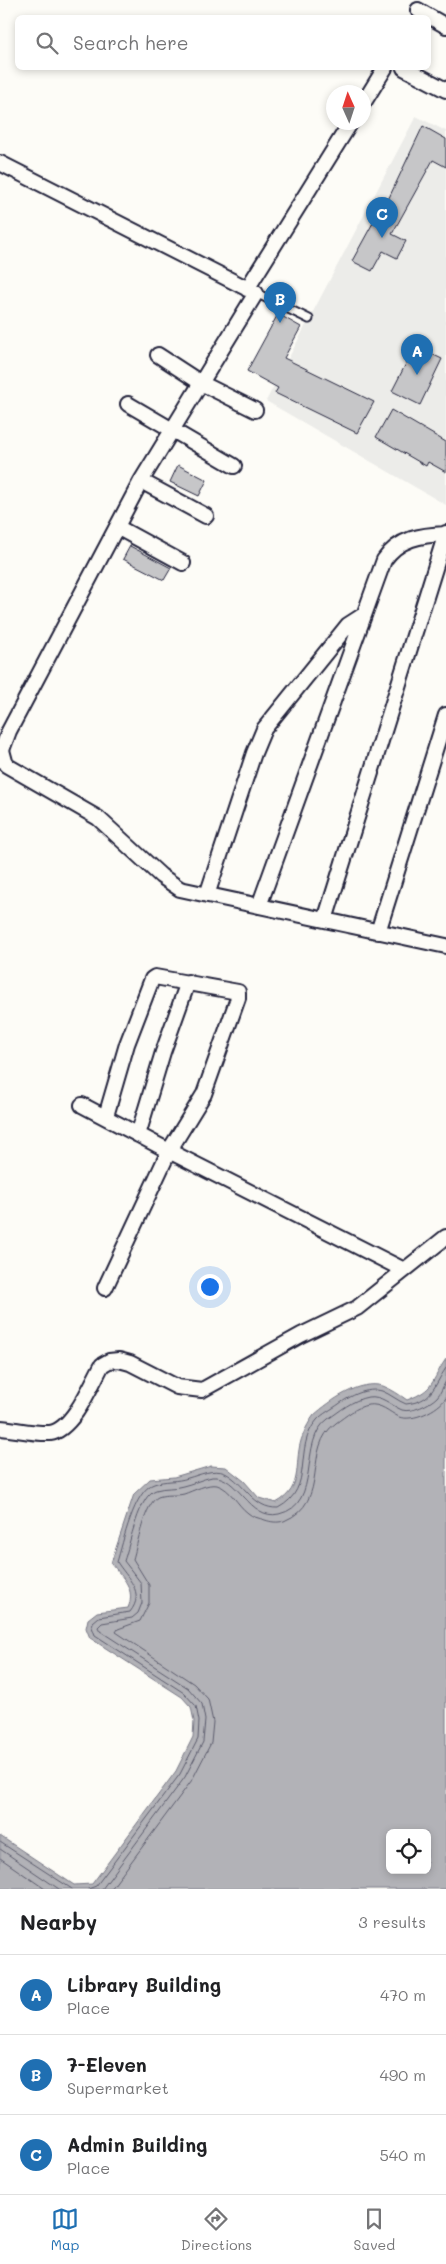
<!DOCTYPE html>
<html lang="en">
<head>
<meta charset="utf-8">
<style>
	body { margin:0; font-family:Mali,sans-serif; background:#f2f2f2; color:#202124 }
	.controls { position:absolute; right:15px; bottom:15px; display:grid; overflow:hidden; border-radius:8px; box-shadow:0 2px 8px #0003 }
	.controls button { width:45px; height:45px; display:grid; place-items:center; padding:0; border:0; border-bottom:1px solid #e0e0e0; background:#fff; color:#202124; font:25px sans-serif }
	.compass { position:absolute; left:326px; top:85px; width:45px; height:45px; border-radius:50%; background:#fff; box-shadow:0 2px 8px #0003; rotate:357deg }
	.you { position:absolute; left:209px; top:1286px; width:18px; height:18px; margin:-12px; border:4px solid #fff; border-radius:50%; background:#1a73e8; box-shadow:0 0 0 8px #1a73e833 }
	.badge { display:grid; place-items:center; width:32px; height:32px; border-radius:50%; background:#1f6fb2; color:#fff; font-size:16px; font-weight:700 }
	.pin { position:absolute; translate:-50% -41px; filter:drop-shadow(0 1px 2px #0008) }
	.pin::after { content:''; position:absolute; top:26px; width:18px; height:15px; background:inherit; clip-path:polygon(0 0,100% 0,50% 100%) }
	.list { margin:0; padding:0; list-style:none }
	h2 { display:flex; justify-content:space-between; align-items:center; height:65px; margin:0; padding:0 20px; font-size:21px }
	h2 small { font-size:16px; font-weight:400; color:#757577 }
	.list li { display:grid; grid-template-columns:32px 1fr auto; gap:15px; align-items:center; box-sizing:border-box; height:80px; padding:0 20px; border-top:1px solid #e0e0e0 }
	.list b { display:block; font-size:19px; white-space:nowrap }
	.list p { margin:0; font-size:16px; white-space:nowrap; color:#757577 }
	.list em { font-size:16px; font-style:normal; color:#757577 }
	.icon { flex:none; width:28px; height:28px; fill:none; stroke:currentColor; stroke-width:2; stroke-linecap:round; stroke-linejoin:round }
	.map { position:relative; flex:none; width:446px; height:1889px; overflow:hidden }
	.search { position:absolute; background:#fff; box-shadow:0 2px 8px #0003; left:15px; right:15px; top:15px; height:55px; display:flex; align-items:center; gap:12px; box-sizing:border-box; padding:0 18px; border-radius:8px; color:#757577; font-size:19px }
	.sheet { height:305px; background:#fff }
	nav { display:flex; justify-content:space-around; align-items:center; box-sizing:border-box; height:70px; border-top:1px solid #e0e0e0; background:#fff; font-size:14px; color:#757577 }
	nav a { display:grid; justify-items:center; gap:2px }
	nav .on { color:#1f6fb2 }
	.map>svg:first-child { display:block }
</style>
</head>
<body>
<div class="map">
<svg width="446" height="1889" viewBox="0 0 446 1889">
	<rect width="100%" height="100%" fill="#fdfcf7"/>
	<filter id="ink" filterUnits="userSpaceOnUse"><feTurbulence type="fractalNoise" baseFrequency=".02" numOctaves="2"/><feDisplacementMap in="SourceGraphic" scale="10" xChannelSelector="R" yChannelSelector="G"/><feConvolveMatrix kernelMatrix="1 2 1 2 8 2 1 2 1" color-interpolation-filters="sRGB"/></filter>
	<g filter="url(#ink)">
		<path fill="#ecece9" d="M416,116L446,131V505L266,401Z"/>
		<path fill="#b2b2b7" stroke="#787885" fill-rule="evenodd" d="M446,1359V1889H0V1836L74,1885L92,1884L176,1771L193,1737L194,1721L191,1707L182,1697L90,1638L86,1628L88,1619L97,1612L128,1608C136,1589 123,1578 111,1563L134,1494L150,1479L174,1477L211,1466L226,1467L244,1481L259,1498L276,1503C306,1487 292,1461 303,1435C305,1429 310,1420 314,1415C330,1401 360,1379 383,1386C391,1389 400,1395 407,1400C436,1389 430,1382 446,1359ZM390,1833H427V1870H390Z"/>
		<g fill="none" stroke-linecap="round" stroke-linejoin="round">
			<path stroke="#5c5c6d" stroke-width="1" d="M0,1842L72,1889
				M0,1849L59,1889
				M0,1858L45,1889
				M88,1889L96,1886L180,1774L198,1739L199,1721L196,1706L184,1693L95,1635L92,1627L93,1622L99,1617L130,1612C146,1592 127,1578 117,1562C123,1543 134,1490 154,1484C165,1480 177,1482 188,1478C199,1475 214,1468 225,1473C245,1483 253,1509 278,1508C316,1488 292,1448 317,1420C322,1414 332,1409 339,1404C350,1396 367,1387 382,1391C390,1394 398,1401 406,1404C433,1401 433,1387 446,1368
				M102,1889L185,1777L203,1742L205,1720L202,1704L188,1688L100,1631L98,1627L102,1623L132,1618L138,1613L142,1603L141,1583L124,1561C130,1544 139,1495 156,1490C165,1487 174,1489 183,1486C192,1484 202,1479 212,1477C238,1474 249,1521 279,1514C323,1504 297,1441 328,1419C340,1411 352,1400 368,1397C382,1395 390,1405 402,1410C412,1413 430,1404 437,1397C441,1393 443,1386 446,1381
				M111,1889L192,1780L211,1743L213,1722L208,1699L194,1684L116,1632L118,1629L140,1621L149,1603V1585L133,1559C137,1546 145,1503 158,1497C166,1494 176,1496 184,1494C193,1491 208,1483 217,1485C231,1489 237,1505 248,1513C252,1517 259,1518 265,1520C271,1522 277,1523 284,1521C332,1501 301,1448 336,1423C346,1416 356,1407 368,1405C381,1403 389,1412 399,1417C413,1422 438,1410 446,1398"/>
		</g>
		<path fill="#c6c6c8" stroke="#22223b" d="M423,126L446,139V167L433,160L392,234L406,241L397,258L383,251L372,271L352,261L385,201L387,202Z
			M278,314L301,327L284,358L374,402L357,433L275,393L278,388L247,371Z
			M415,346L442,359L420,405L392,391Z
			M391,410L446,442V472L428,462L426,466L376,437Z
			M178,465L207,480L199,496L170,482Z
			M130,546L171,568L164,580L123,559Z"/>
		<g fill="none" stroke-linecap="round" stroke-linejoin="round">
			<g stroke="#22223b" stroke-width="11">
				<path id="lane" d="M256,293L309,319"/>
			</g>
			<g stroke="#22223b" stroke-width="18">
				<path id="street" d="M418,10L446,26
					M404,68L446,90
					M364,102L385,68
					M0,163L256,293L141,481L206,516
					M247,289L351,122
					M158,355L201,383L255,410
					M128,404L234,466
					M141,481L9,731L2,750L6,765L98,818L161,876L180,889L446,946
					M117,527L183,563
					M207,895L254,753L264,729L348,625L362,616
					M259,906L384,560C399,538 421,535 446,534
					M325,920L446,533
					M378,932L446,715
					M82,1105L169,1151L404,1270
					M138,1135L163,1052L188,982
					M105,1288L169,1151L204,1094L238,998V992L155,977L152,979L127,1044L106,1116
					M0,1428C15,1429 35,1434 50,1433C73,1430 92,1383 102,1365L109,1361L119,1360L130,1363L177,1387L202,1390L301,1335L357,1308L446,1237"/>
			</g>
			<use href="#lane" stroke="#fdfcf7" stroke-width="7"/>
			<use href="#street" stroke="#fdfcf7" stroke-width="14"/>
		</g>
	</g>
</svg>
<div class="controls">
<button><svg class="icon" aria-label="locate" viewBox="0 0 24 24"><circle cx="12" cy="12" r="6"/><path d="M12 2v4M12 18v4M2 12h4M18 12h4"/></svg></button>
</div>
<svg class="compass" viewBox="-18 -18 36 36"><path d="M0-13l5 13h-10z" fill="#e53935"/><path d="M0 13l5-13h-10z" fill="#757577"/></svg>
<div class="you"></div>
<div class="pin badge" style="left:417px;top:375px">A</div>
<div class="pin badge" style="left:280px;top:323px">B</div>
<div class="pin badge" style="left:382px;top:238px">C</div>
<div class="search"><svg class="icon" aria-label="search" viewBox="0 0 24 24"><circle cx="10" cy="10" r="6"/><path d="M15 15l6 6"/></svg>Search here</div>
</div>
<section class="sheet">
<h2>Nearby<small>3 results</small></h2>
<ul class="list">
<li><span class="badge">A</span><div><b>Library Building</b><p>Place</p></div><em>470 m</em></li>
<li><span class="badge">B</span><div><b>7-Eleven</b><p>Supermarket</p></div><em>490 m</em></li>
<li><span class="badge">C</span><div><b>Admin Building</b><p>Place</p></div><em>540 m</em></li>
</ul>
</section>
<nav>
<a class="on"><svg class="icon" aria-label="map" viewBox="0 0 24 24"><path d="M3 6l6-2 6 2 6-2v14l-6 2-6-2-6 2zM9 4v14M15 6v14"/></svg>Map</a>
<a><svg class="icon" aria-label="directions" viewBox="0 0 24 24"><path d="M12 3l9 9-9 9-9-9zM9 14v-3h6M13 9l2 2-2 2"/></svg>Directions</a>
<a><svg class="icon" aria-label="saved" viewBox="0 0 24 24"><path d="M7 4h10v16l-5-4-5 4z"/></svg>Saved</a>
</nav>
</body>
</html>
